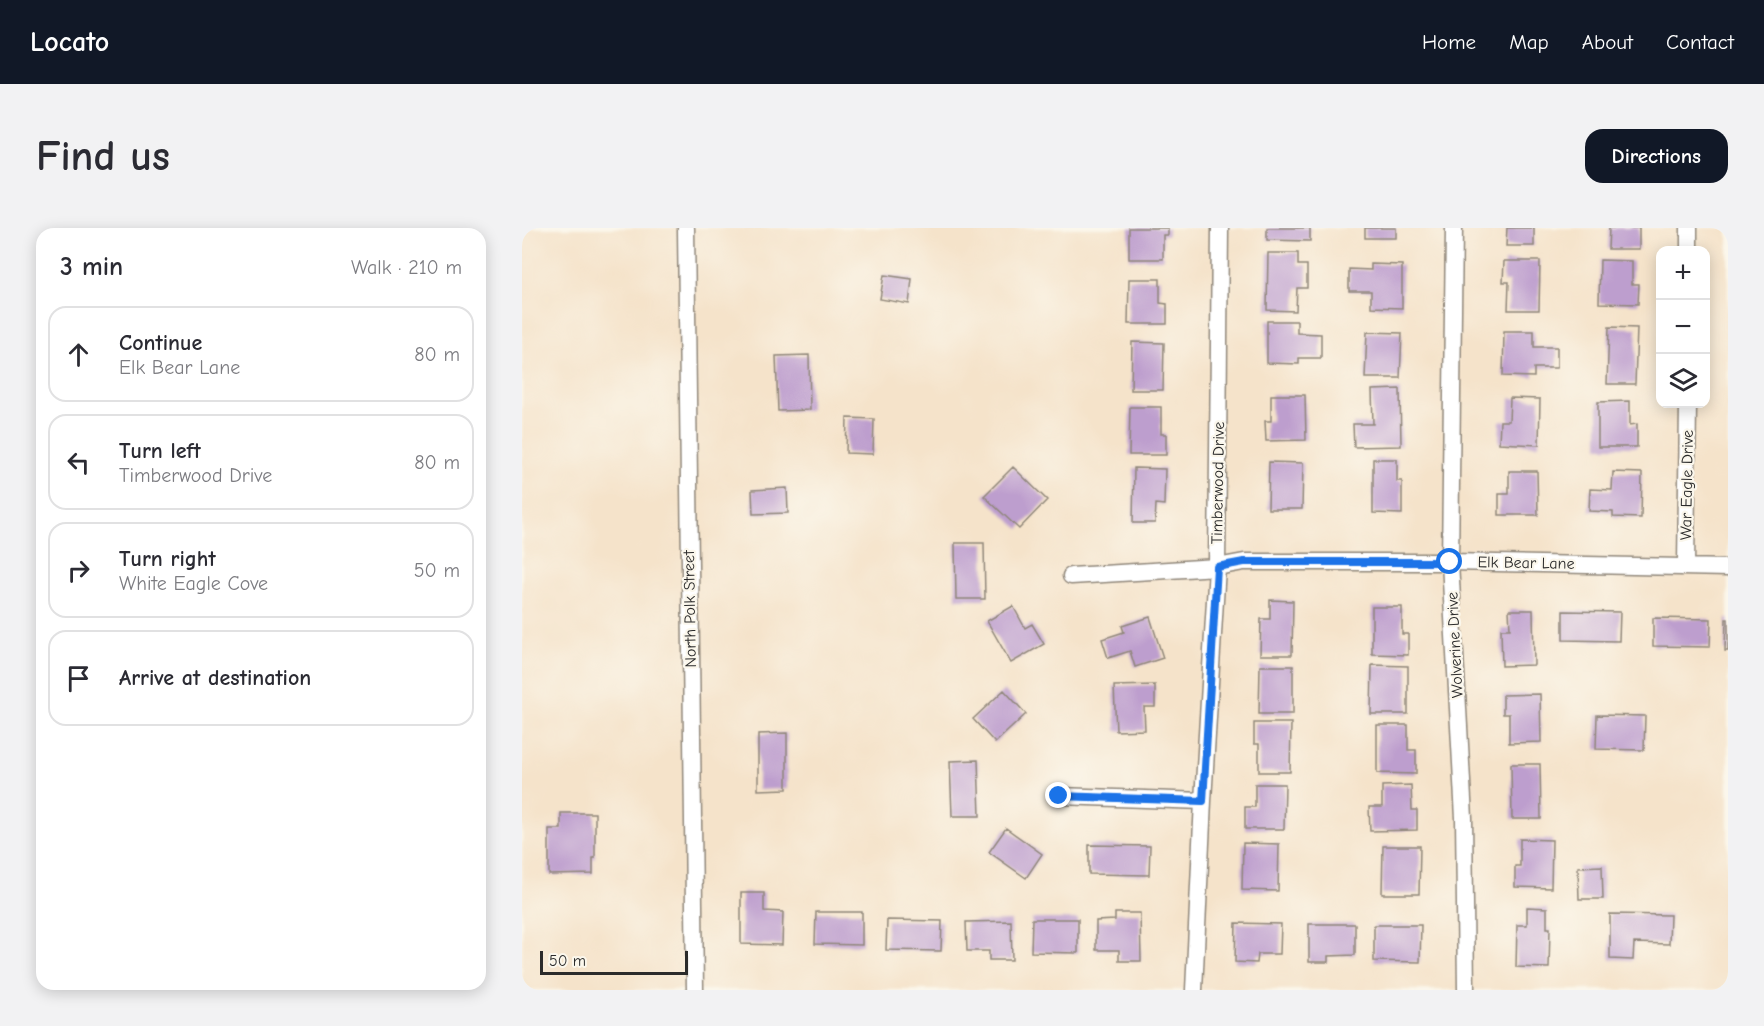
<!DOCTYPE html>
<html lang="en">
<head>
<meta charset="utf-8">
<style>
	body { margin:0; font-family:"Comic Neue",sans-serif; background:#f2f2f3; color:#2b2b33 }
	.controls { position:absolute; right:18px; top:18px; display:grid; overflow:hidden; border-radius:12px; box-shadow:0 3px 15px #0003 }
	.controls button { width:54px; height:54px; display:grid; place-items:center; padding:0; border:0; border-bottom:2px solid #e1e1e2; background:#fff; color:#2b2b33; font:30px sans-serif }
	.scale { position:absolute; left:18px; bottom:15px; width:148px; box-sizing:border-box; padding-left:6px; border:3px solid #2b2b2b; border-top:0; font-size:16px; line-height:21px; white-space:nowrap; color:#2b2b2b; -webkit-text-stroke:4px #fbf7ec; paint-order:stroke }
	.stop { position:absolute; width:18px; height:18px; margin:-14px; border:4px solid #1a73e8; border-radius:50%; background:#fff }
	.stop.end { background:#1a73e8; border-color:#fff; box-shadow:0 2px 6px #0008 }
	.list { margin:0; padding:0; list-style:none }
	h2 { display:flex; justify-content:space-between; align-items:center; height:78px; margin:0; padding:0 24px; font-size:26px }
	h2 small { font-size:20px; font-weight:400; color:#7c7c81 }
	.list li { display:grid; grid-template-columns:39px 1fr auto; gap:18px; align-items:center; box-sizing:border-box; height:96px; margin:0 12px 12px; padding:0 12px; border:2px solid #e1e1e2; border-radius:18px }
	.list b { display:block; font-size:22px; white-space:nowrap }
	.list p { margin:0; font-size:20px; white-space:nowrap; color:#7c7c81 }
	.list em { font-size:20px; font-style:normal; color:#7c7c81 }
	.icon { flex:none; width:33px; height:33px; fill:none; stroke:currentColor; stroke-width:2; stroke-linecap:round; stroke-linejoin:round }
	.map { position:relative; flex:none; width:1206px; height:762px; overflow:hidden; border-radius:18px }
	header { display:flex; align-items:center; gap:36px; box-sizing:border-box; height:84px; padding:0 30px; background:#111827; color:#fff }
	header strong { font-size:28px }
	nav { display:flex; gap:33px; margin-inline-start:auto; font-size:21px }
	.intro { display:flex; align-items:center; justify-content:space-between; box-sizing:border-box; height:144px; padding:0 36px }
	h1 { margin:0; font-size:42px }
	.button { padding:15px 27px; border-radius:18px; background:#111827; color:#fff; font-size:21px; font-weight:700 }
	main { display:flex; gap:36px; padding:0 36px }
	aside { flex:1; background:#fff; border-radius:18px; box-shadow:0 3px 15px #0003 }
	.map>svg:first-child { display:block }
</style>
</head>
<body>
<header>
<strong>Locato</strong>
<nav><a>Home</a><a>Map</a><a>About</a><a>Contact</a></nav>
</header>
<div class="intro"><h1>Find us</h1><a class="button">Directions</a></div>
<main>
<aside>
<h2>3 min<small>Walk · 210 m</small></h2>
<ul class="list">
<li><svg class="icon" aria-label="ahead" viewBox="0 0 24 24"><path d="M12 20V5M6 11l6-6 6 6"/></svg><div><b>Continue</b><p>Elk Bear Lane</p></div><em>80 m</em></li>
<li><svg class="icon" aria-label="left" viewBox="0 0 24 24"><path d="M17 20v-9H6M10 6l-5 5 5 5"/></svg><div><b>Turn left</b><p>Timberwood Drive</p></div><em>80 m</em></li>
<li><svg class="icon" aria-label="right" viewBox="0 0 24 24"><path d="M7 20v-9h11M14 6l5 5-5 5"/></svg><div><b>Turn right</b><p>White Eagle Cove</p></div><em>50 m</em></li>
<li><svg class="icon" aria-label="arrive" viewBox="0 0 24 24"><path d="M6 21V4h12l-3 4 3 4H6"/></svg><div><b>Arrive at destination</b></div></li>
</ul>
</aside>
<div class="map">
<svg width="1206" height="762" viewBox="0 0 1206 762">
	<rect width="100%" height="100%" fill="#fbf7ec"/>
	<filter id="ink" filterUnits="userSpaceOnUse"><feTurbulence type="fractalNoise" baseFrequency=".0167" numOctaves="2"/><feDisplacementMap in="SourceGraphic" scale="12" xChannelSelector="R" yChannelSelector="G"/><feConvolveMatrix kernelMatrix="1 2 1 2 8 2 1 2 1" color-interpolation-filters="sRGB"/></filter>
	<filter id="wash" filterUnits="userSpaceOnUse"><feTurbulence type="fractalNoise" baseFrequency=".008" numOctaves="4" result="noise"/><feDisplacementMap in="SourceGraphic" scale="24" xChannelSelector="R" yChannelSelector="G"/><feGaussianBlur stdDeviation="1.35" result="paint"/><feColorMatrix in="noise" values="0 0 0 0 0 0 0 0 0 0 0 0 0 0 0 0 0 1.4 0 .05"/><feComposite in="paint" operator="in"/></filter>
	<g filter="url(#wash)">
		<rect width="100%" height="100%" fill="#f5e3ca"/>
		<g id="blocks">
			<path fill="#bd9ece" d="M607,0H646V7H641V31H607Z
				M745,0H788V13L745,12Z
				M843,0H874V10H843Z
				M985,0H1012V18H984Z
				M1087,0H1117V21H1086Z
				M746,25H776V37H785V60H775L774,83L745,82Z
				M1078,32L1110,33V56H1117L1116,76L1077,75Z
				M982,33H1018L1017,82H986L987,54H981Z
				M849,36L880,37V80L849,79V63H827V41L849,42Z
				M362,47L390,51L387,76L358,71Z
				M607,51H638V75L645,76V96H606Z
				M745,93H775V105L799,106V130H777V136L745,135Z
				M1087,99L1115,100L1113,156H1085Z
				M982,103H1012V119H1035V140H1012V149L981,148Z
				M845,104L880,105L878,150H843Z
				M610,114L642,115L641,162H609Z
				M287,127L288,182L256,183L254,128Z
				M878,161L879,218L832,219L831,196H851L850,162Z
				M749,167H783L784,212L744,213L743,193H749Z
				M988,170L1018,171L1017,217L977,215L978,193H987Z
				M1108,173V197L1115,196V219H1076V174Z
				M608,179H639V206H644V227H607Z
				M325,190L352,191L351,226L324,225Z
				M851,231H875V253H880V286L851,285Z
				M747,234L781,235L780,281H746Z
				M491,239L525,272L497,301L462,268Z
				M612,240L643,241L642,277L634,276L633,295H611Z
				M987,243H1015L1016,287H977V266H987Z
				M1091,244L1120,245L1119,290L1091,289V284L1067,283L1068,261L1090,262Z
				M265,260L266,285L231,286L230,262Z
				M433,315H462L463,371H434Z
				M748,372L771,373L770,427H738L739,391H748Z
				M491,378L503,400L510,396L522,416L489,435L465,393Z
				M850,379H880V406H886V427L850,426Z
				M987,382H1011L1012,437L980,438L979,401H988Z
				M1041,383L1098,384L1097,413L1041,412Z
				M628,389L641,430L613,439L608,423L586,430L580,411L602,404L600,398Z
				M1131,390L1189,391L1188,419L1131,418Z
				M1204,391H1206V423H1203Z
				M850,437L886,438V486H849Z
				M738,438H771V486H737Z
				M633,457V479H622L623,502L594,503L592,458Z
				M482,462L504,486L473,515L451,491Z
				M1018,466L1019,514L987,515V486H981V467Z
				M1075,487L1123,488L1122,522L1074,521Z
				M732,495H769L768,544H737V516H732Z
				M855,497H886V522H894V546L855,545Z
				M265,505V561L236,562V506Z
				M456,532L458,588H430L428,533Z
				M989,536H1018L1019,591H990Z
				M733,556H763L762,601H723V579H733Z
				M889,557L890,582H895V602L848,603L847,579H860V558Z
				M39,585H73V630H71V646L27,647V601H39Z
				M484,600L520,626L504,650L467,624Z
				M998,611L1030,612L1029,660L993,659V638H998Z
				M721,615L757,616L756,663L720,662Z
				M567,617L628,618L627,647L567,646Z
				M861,618H898L897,666H860Z
				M1080,638L1081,671H1057L1056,639Z
				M219,665H242V683L261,684L260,717L219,716Z
				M1005,679L1025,680V700H1028L1027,740L994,739L995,697H1005Z
				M294,684H340V717L293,716Z
				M593,685H618L619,733H597V722H574V693L593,692Z
				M1088,686L1148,687L1147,716L1112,715L1111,732L1088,731Z
				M510,691H556V725L509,724Z
				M365,692L420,693L419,723L364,722Z
				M489,693L490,732H467V723H445L444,694Z
				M714,695L759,696L758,726H736L735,735L713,734Z
				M787,696H833V727L806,728V734H787Z
				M852,697H899L898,734L852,733Z"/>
		</g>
	</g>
	<g filter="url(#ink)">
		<use href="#blocks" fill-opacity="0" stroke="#90877a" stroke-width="1.5"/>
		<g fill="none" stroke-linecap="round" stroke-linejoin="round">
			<g stroke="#90877a" stroke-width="19">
				<path id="street" d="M164,0L173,762
					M932,0L928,334L942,590L944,762
					M1167,22V0
					M1164,338L1166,176
					M549,348L695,339L722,334H928L1206,340
					M537,568L681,573
					M672,762L681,573L695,339L698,0"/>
			</g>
			<use href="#street" stroke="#fff" stroke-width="16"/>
		</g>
	</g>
	<g fill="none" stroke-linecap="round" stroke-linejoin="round" filter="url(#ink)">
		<path stroke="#1a73e8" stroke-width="8" d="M537,568L681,573L695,339L722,334H928"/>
	</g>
	<g text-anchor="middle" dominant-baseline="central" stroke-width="4.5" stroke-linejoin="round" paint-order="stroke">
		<g font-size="16" fill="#2b2b2b" stroke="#fbf7ec">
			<text transform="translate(696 255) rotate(-89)">Timberwood Drive</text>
			<text transform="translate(1165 257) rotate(-89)">War Eagle Drive</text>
			<text transform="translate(1004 335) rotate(1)">Elk Bear Lane</text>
			<text transform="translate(168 381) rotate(-91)">North Polk Street</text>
			<text transform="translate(933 417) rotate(-93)">Wolverine Drive</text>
		</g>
	</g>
</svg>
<div class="controls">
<button>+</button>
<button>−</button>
<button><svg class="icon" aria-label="layers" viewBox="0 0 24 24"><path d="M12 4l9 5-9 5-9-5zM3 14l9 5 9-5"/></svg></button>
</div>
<div class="scale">50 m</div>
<div class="stop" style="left:928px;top:334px"></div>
<div class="stop end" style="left:537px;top:568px"></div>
</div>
</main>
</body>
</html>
